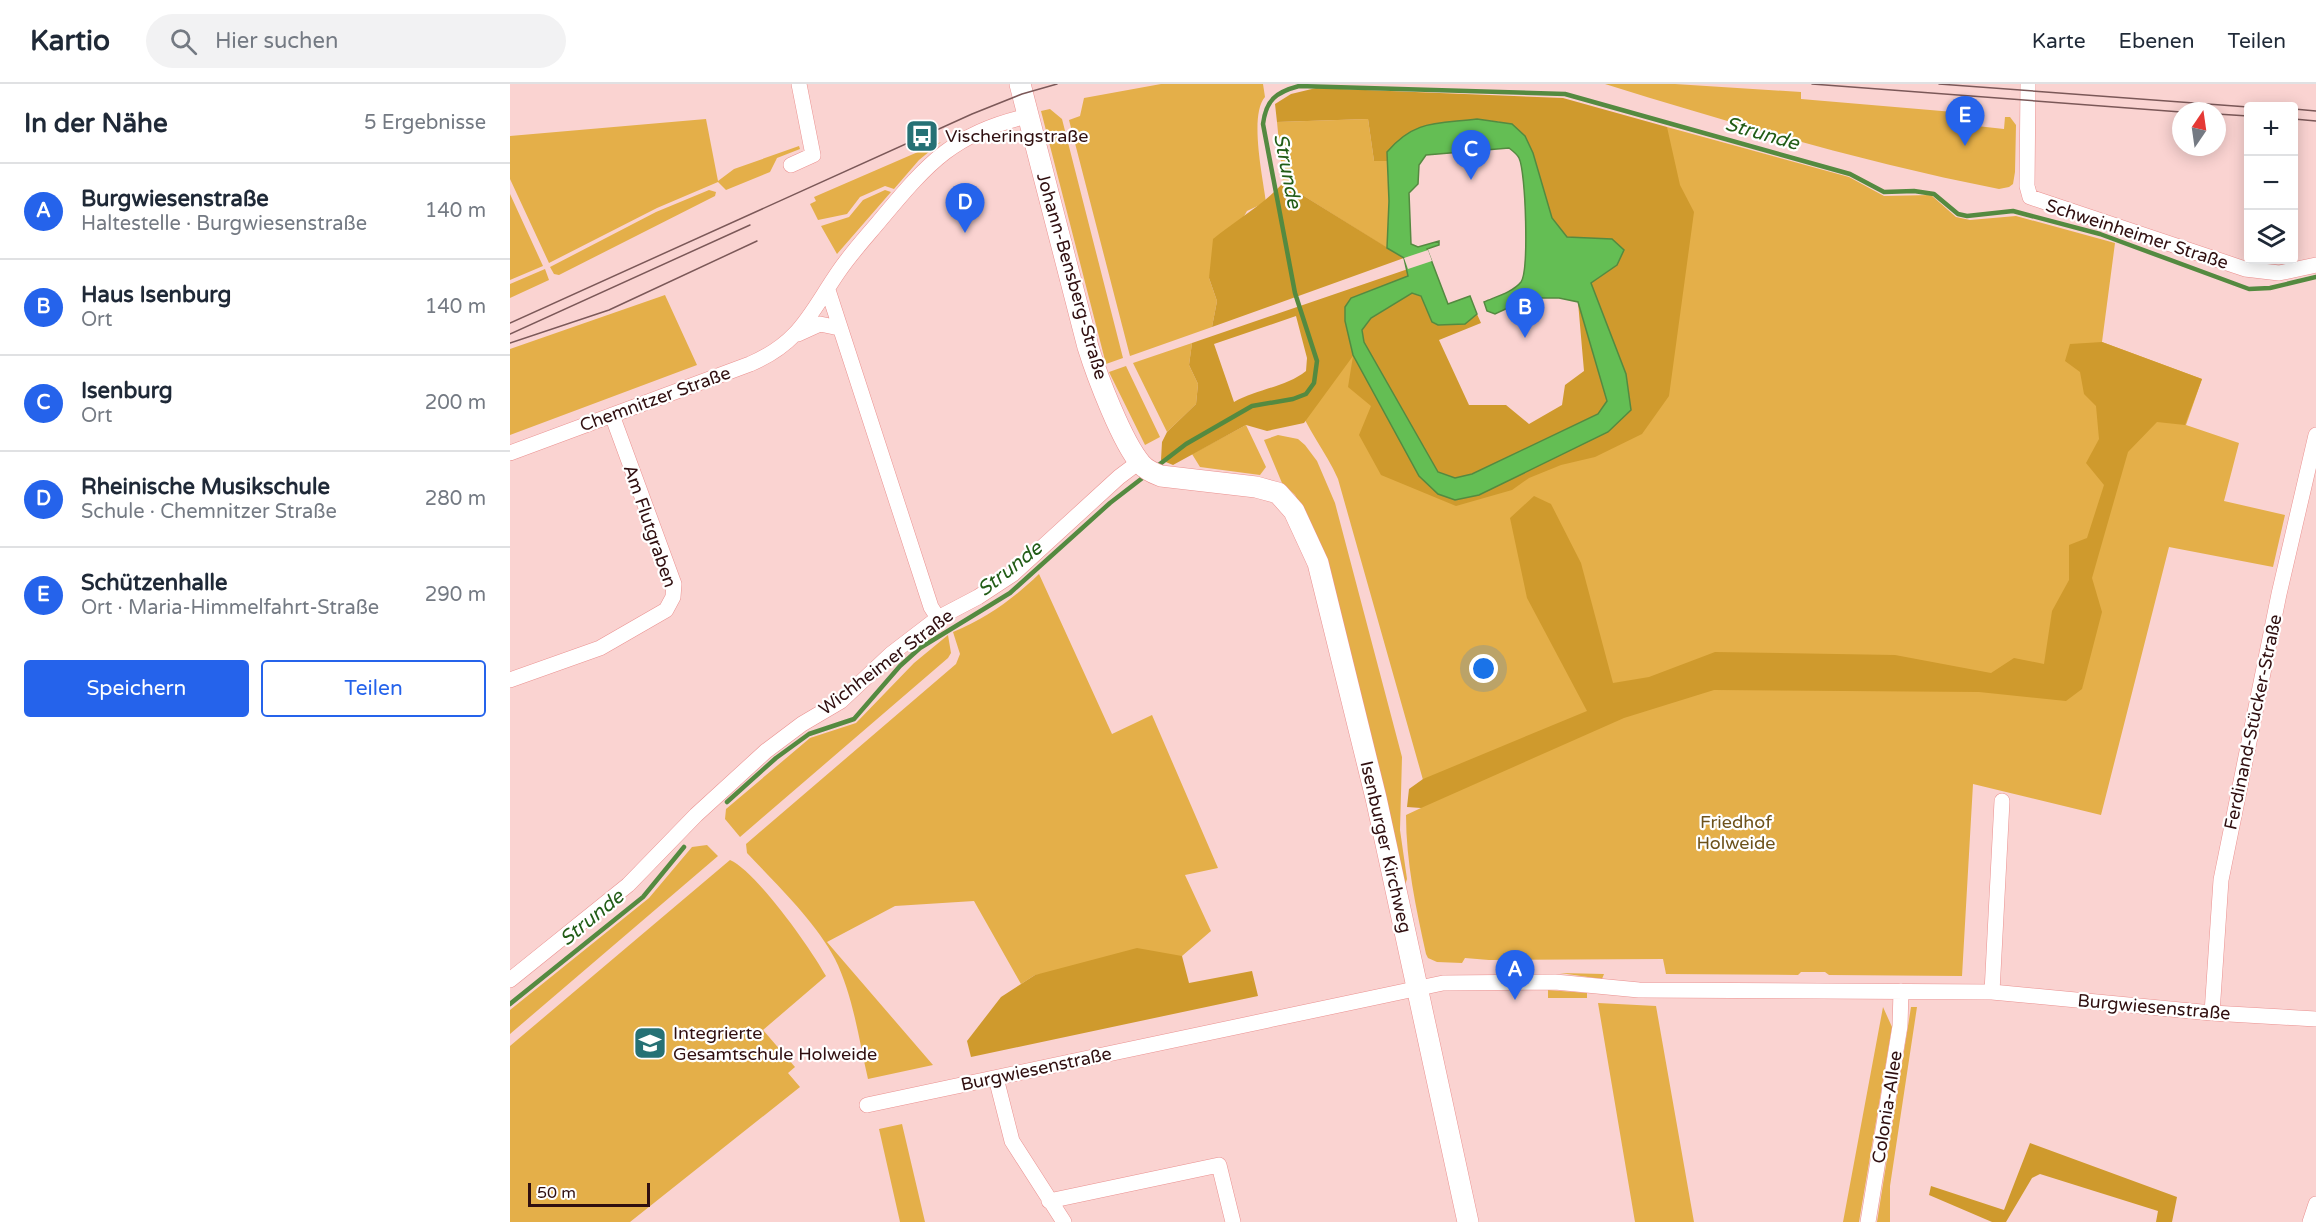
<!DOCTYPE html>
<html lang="de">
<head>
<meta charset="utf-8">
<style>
	body { margin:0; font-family:"Varela Round",sans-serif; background:#f2f2f3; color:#1f2937 }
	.controls { position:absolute; right:18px; top:18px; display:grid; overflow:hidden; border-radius:6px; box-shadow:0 3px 15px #0003 }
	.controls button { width:54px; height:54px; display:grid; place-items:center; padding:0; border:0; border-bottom:2px solid #e0e1e3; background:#fff; color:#1f2937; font:30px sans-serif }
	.compass { position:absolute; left:1662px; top:18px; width:54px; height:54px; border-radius:50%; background:#fff; box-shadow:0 3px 15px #0003; rotate:13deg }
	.scale { position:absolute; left:18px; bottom:15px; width:122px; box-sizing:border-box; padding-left:6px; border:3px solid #300f10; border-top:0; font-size:16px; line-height:21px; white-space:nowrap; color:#300f10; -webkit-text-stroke:4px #fff; paint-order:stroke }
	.you { position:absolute; left:974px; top:585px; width:21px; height:21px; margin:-15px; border:4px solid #fff; border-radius:50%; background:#1a73e8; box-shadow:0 0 0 9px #1a73e833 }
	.badge { display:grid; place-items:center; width:39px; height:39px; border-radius:50%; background:#2563eb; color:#fff; font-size:20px; font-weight:700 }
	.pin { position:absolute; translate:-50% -50px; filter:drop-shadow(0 2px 3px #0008) }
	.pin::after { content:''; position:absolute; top:32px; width:21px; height:18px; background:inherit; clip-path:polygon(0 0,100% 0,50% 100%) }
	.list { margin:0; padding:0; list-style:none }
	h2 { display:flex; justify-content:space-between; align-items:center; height:78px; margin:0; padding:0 24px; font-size:26px }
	h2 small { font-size:20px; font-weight:400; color:#747a83 }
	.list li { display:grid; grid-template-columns:39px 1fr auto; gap:18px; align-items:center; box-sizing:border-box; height:96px; padding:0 24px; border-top:2px solid #e0e1e3 }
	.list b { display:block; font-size:22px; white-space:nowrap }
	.list p { margin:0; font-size:20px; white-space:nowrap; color:#747a83 }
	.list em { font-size:20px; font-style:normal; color:#747a83 }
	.actions { display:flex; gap:12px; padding:18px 24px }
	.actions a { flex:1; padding:14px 0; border:2px solid #2563eb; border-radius:6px; text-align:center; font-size:21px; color:#2563eb }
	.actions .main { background:#2563eb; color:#fff }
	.icon { flex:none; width:33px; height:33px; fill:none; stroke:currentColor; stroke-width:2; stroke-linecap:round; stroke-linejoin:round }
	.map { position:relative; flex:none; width:1806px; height:1138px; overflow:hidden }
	header { display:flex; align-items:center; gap:36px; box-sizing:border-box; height:84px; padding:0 30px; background:#fff; border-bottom:2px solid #e0e1e3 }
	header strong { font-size:28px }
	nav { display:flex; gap:33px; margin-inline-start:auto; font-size:21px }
	.search { width:420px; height:54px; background:#f2f2f3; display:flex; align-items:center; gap:15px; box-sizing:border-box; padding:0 21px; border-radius:33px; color:#747a83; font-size:22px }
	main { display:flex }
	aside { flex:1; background:#fff }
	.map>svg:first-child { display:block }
</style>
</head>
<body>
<header>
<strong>Kartio</strong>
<div class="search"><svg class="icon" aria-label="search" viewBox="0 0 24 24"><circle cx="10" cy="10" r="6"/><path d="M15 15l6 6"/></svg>Hier suchen</div>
<nav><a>Karte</a><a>Ebenen</a><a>Teilen</a></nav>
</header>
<main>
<aside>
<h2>In der Nähe<small>5 Ergebnisse</small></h2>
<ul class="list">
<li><span class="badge">A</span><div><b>Burgwiesenstraße</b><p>Haltestelle · Burgwiesenstraße</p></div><em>140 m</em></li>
<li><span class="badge">B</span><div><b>Haus Isenburg</b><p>Ort</p></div><em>140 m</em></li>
<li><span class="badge">C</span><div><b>Isenburg</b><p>Ort</p></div><em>200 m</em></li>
<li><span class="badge">D</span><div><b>Rheinische Musikschule</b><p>Schule · Chemnitzer Straße</p></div><em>280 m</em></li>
<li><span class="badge">E</span><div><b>Schützenhalle</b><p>Ort · Maria-Himmelfahrt-Straße</p></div><em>290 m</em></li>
</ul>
<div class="actions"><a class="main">Speichern</a><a>Teilen</a></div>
</aside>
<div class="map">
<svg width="1806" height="1138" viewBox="0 0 1806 1138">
	<rect width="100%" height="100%" fill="#fad3d1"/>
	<path fill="#e4af49" d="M651,0H753L755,13C739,31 753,94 756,118L737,127L699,194L707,217L702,243L620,272L559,36L570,32L574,14Z
		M1095,0H1165L1291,8V15L1467,30V42L1494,45L1495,33H1500L1506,41L1505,88L1503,100L1499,103L1489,105C1356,79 1224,40 1095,0Z
		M540,25L552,35L613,274L596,280L531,27Z
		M196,35L208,97L224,85L289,62L290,65L267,74L260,88L216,106L208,98L147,124L39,179L0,95V52Z
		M858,35L864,77H877L879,117L877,164L773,99L767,38Z
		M1157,43L1339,93L1374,112L1421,111L1446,133L1460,136L1506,132L1605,159L1592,258L1692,295L1676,341L1729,359L1714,417L1775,431L1763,483L1659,463L1591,731L1463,700L1452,892L1319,891L1315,888H1291L1288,891L1156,890L1153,875L979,876L955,874L952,879L927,878L918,874L916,870C906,824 896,778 896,731L911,724L915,703L828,395C816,367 796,345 787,317L843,271L909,392L1135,327Z
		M431,58L409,76L384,105L375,102L350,113L337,130L308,136L300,120L306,117L304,113Z
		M199,106L206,108L205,112L49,191L44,190L40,183L146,128Z
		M375,106L381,108L327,170L311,142L339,133L353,116Z
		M0,110L33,182L0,196Z
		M35,185L39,196L0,214V200Z
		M155,211L187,281L0,351V265Z
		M682,259L679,281L688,300L686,320L657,348L623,279Z
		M616,282L650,353L635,361L599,288Z
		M736,341L756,383L750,391L690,383L682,370Z
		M768,351L788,355L795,361L807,377L825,419L892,673L890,746L897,795L895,801L817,476L785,411L772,399L754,356Z
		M529,490L602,650L642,631L708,784L675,791L701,847L672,872L643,883L525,891L511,900L464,817L385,822L317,858L423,981L358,995C349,956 343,911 325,875C305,837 266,800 237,769L236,760L446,580L450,570L443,548C477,534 503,515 529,490Z
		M438,551L441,569L438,574L230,753L215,735L216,725L300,654L346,639L404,579Z
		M197,761L208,772L0,950V926L139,814L182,763Z
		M220,776C247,788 301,865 316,892L253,946L285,983L278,989L290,1003L120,1138H0V962Z
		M1050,889L1094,890L1092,895Z
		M1038,906L1077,909V914H1038Z
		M1088,919L1146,922L1184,1138H1125Z
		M1373,923L1382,943L1349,1138H1333Z
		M1401,923H1407L1380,1102V1138H1367Z
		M392,1040L415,1138H390L369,1045Z"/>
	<path fill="#cf9a2d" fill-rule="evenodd" d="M806,4L1053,14L1157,43L1170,101L1184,128L1159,312L1132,350L1085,373L1051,381L1019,394L1002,406L946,422L871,391L849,351L861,322L838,303L843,272L794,339L757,347L736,341L663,381L651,376L652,358L657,348L686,320L688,300L679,281L682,259L898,185L899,192L841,214L835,237L843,271L909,392L928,410L1098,348L1121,326L1116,290L1081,199L1107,181L1102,155L1057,153C1052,147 1046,141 1042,135C1032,117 1030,92 1024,73C1004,4 921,52 878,68L877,77H864L858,35L767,38L765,20L781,10ZM786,232L797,274L796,287C776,303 747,305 724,318L704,260Z
		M773,99L894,174L702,243L707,217L699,194L703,155C726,136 753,121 773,99Z
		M902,209L911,212L922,238L928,241L955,240L967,230L971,239L929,256L959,321H996L1019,340L1052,321L1055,301L1074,287L1068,218L1097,317L1088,330L962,390L945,394L928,388L854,258L852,246L861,234Z
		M1592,258L1692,295L1675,341L1647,338L1618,368L1582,494L1592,528L1572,605L1556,617L1469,608L1204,606L1114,634L911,724L897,723L899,705L913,695L1077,627L1017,514L1000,434L1024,412L1041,420L1071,479L1103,599L1139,593L1205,568L1385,571L1481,589L1504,574L1534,580L1542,527L1559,496V461L1577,454L1594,401L1576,379L1589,355L1586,322L1574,310L1570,288L1555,277L1560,260Z
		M627,864L672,872L679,899L742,887L748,912L461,973L457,957L491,913L525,891Z
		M1520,1059L1667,1113L1662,1138H1646L1648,1127L1530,1090L1522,1094L1496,1138H1482L1419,1111L1421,1102L1494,1126Z"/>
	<path fill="#64be54" stroke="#548a40" stroke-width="1.5" fill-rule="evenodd" d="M967,35L1002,40L1015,52L1023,69L1042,134L1057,153L1102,155L1114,166L1107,181L1081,199L1116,290L1121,326L1098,348L969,411L945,416L928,410L909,392L843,271L835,237V223L841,214L898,192L894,174L877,164L879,117L877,68C905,35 928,40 967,35ZM999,64C1003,67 1007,70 1009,74C1016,88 1019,187 1011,198C1003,208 985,213 974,218L977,227L985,230L1002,222L1008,232L1020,224L1024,214H1049L1068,218L1097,317L1088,330L962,390L945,394L928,388L854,258L852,246L861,234L902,209L911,212L922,238L928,241L955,240L967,230L960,212L938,220L917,165L929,161V157L908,163L901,160L899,109L908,100L909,81L916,71Z"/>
	<path fill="#fad3d1" d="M918,166L922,177L898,185L894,174Z"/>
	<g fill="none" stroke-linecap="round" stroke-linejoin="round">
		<path stroke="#548a40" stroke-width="4.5" d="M646,383L676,360L742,322L783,315L796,310L804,299L807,277L785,209L753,40C756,16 766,8 789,2L1055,10L1340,90L1374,108L1404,107L1424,110L1448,130L1457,132L1503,127L1590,150L1739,205L1760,204L1806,193
			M217,718L266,674L299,650L344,635L390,582L410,564L500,509L600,419L635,392
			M0,920L133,813L174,763"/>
		<g stroke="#ea9190" stroke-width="16">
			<path id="street" d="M1518,0L1517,102L1520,113L1735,185L1769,189L1806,181
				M281,81L303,71L289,0
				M318,206L421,523L428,534
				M288,250L310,240L329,244
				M0,369L240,280C291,258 300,229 329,187C342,168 358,151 372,134C418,79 445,48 518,32
				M0,596L90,564L156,526L163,513L164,500L102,331
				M0,896L118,801L186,731L256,667L292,640L331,617L381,570L428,534L468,513L503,490L609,393L629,378
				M1482,908L1492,717
				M1702,929L1711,796L1769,510L1806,351
				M486,994L502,1057L554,1138
				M357,1021L933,899L1045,898L1129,906L1482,908L1702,929L1806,935
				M539,1117L709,1081L723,1138
				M1358,1138L1390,942L1391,907
				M1800,1138L1806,1120"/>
		</g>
		<g stroke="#ea9190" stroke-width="22">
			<path id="secondary" d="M510,0L578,263C587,292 612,358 631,380C636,386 643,389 651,392L746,403L768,409L784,427L808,479L866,714L958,1138"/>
		</g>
		<use href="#street" stroke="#fff" stroke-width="15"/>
		<use href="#secondary" stroke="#fff" stroke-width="21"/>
		<path stroke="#7b5858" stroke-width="1.5" d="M1302,0L1671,28
			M1429,0L1738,23
			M1784,25L1806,27
			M1707,30L1738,32
			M1784,35L1806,37
			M0,239L462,30L512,10L547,0
			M0,250L240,141
			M0,259L99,226L247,157"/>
	</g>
	<defs>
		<g id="bus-square" transform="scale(1.725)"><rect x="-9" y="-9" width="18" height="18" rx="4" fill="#267175" stroke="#fff"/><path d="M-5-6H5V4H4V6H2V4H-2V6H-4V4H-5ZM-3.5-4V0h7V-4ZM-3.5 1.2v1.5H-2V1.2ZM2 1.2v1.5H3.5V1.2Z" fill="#fff"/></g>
		<g id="school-square" transform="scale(1.725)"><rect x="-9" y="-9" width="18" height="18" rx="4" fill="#267175" stroke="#fff"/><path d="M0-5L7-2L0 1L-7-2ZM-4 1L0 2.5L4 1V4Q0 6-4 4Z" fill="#fff"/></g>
	</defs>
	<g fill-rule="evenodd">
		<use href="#bus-square" x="412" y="52"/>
		<use href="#school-square" x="140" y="959"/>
	</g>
	<g text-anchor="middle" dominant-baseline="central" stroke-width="4.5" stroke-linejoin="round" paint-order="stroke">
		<g font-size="18" fill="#300f10" stroke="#fff" text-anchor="start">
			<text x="435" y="52">Vischeringstraße</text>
			<text x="163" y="949">Integrierte<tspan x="163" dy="21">Gesamtschule Holweide</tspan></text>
		</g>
		<g font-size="18" fill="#300f10" stroke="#fff">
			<text transform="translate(1627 150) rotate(18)">Schweinheimer Straße</text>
			<text transform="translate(562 192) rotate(74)">Johann-Bensberg-Straße</text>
			<text transform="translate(145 315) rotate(-20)">Chemnitzer Straße</text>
			<text transform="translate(140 442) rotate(71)">Am Flutgraben</text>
			<text transform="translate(376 578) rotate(-37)">Wichheimer Straße</text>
			<text transform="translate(1743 638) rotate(-78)">Ferdinand-Stücker-Straße</text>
			<text transform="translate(876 763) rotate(77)">Isenburger Kirchweg</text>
			<text transform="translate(1644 923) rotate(5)">Burgwiesenstraße</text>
			<text transform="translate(526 985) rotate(-12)">Burgwiesenstraße</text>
			<text transform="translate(1377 1023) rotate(-81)">Colonia-Allee</text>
		</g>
		<g font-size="18" fill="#6d521b" stroke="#fff">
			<text x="1226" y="738">Friedhof<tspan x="1226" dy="21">Holweide</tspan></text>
		</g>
		<g font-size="20" font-style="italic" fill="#215c16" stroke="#fff">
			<text transform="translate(1252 50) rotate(16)">Strunde</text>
			<text transform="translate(777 87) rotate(79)">Strunde</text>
			<text transform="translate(500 485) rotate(-38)">Strunde</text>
			<text transform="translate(82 834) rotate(-39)">Strunde</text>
		</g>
	</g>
</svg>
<div class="controls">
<button>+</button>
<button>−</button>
<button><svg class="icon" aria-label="layers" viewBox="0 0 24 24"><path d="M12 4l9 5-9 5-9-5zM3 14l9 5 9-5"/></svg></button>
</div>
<svg class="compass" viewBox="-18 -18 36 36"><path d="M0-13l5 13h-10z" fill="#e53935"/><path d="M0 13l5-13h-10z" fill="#747a83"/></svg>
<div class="scale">50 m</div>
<div class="you"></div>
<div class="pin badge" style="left:1005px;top:916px">A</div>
<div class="pin badge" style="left:1015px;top:254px">B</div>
<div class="pin badge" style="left:961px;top:96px">C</div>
<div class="pin badge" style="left:455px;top:149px">D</div>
<div class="pin badge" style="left:1455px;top:62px">E</div>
</div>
</main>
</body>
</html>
